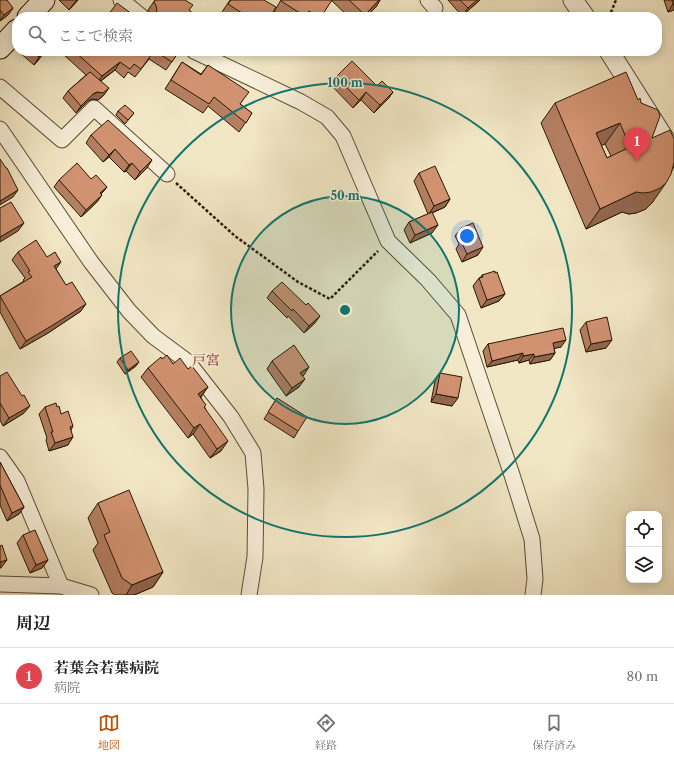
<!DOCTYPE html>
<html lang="ja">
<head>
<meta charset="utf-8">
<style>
	body { margin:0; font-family:"Libre Caslon Text","Noto Serif JP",serif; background:#f2f2f2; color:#202124 }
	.controls { position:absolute; right:12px; bottom:12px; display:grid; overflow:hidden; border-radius:8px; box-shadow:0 2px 10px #0003 }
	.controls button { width:36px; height:36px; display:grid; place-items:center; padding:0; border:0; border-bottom:1px solid #e0e0e0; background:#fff; color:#202124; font:20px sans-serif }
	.you { position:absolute; left:467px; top:236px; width:14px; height:14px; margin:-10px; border:3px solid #fff; border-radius:50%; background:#1a73e8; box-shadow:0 0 0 6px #1a73e833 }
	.badge { display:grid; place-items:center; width:26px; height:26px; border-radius:50%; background:#b45309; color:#fff; font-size:13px; font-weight:700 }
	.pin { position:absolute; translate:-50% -33px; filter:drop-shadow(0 1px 2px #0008) }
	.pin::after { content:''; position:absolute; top:21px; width:14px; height:12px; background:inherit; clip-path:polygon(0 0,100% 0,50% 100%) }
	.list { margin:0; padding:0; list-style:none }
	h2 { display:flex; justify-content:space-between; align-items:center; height:52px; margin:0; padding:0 16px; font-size:17px }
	h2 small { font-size:13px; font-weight:400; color:#757577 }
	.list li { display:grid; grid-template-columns:26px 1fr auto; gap:12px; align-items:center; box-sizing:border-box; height:56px; padding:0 16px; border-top:1px solid #e0e0e0 }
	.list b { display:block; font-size:15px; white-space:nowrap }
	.list p { margin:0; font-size:13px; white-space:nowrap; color:#757577 }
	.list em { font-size:13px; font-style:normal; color:#757577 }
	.icon { flex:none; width:22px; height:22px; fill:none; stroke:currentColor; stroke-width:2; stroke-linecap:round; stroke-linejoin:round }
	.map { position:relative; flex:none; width:674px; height:595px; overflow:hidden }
	.search { position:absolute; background:#fff; box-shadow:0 2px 10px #0003; left:12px; right:12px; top:12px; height:44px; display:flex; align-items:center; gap:10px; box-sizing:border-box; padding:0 14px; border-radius:16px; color:#757577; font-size:15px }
	.sheet { height:108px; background:#fff }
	nav { display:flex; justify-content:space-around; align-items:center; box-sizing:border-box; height:56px; border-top:1px solid #e0e0e0; background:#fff; font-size:11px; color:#757577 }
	nav a { display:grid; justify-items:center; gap:2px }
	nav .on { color:#b45309 }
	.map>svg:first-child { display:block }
</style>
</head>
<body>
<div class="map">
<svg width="674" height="595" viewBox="0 0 674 595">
	<rect width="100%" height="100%" fill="#f2e7c5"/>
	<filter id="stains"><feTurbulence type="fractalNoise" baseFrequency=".005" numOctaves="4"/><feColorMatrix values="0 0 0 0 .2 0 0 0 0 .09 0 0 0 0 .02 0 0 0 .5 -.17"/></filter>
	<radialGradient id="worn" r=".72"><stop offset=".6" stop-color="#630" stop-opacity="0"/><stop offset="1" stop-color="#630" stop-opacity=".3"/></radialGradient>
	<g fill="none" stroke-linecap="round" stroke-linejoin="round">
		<g stroke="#5c4c33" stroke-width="17">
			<path id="minor" d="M121,0L142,17
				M428,0L435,8
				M194,51L301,102L327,117L343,136L388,241L428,280L458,315L512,475L532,539L535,579L533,595
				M0,87L62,140L94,108L167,174
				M0,129L91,262L129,311L153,336L188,362L231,417L253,453L256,489L255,557L249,595
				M0,457L17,481L61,586
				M0,584L61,586L91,595"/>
		</g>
		<g stroke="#5c4c33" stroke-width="21">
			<path id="tertiary" d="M573,0L585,17
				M609,51L674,154"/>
		</g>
		<g stroke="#2a1902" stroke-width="23">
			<path id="secondary" d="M28,17L44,0
				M0,48L17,30"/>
		</g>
		<path stroke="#2a1902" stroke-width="2.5" stroke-dasharray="3 2" stroke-linecap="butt" d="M609,17L616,0
			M176,183L235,236L298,282L330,299L378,251"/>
		<use href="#minor" stroke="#f7efd9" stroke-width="15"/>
		<use href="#tertiary" stroke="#f7efd9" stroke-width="19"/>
		<use href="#secondary" stroke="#f7efd9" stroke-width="21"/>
	</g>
	<path fill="#b47e61" stroke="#2a1902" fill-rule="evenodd" d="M0,0L13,8L8,15L0,21Z
		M59,0H78L69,10Z
		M155,0L189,10L151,17L150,14L148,10Z
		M230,0H264L270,17H230L222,12Z
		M281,0H380L376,7L366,17H349L331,0L321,17H282L274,12Z
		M448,0H480L462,16Z
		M664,0H674V10L668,12Z
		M18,51H46L34,65Z
		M65,51H179L166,70L149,59L135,77L128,72L124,78L115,70L101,81L104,95L98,100L92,99L88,101L76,113L63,98L68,91L86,75L63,54Z
		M182,62L201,74L208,65L240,104L252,113L239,132L208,106L203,113L165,89Z
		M336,77L377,86L393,92L388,99L374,113L361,100L353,108L331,85Z
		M555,103H641L652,138L674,139V167L652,203L646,209L636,213L629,214L622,212L586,229L541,123ZM605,144L611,156L607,158L601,145Z
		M118,111L134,113L125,124L116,115Z
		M91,135L147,168L135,180L126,171L124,172L109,157L103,162L86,143Z
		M419,173L450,199L445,207L432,213V233L410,243L404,230L409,222L428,214L414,181Z
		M91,179L107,187L101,194L97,202L81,217L54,187L59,180Z
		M461,228L478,255L462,262L456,249L459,244L455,236Z
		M18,252L56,269L81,311L48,333L20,349L0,312V296L24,281L23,280L25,278L12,260Z
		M495,273L505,294L499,301L481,308L473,286L479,278H480L482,275Z
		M272,291L315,323L304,333L288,316L287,318L267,298Z
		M586,322L606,348L586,352L580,330Z
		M488,344L561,347L554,348L555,353L550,360L530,364L529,360L519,363L518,360L487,367L483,351Z
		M120,358L136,366L125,374L117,362Z
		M162,359L188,369L208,387L201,397L221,451L210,458L193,434L188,438L141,377L148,368Z
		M272,361L304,375L302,376L299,387L286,396L267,369Z
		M440,373L452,406L431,402L435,381Z
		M0,376L24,413L3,426L0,420Z
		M277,398L298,431L294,438L264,419Z
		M45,407H57L61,414L73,426L71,430L68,445L49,451L46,440L47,438L39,414Z
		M0,462L24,507L19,514L7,521L0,505Z
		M98,503L163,572L153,587L134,595H115L112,593L93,550L98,543L88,518Z
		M23,535L48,560L42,568L30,573L17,543Z"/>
	<path fill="#92664f" stroke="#2a1902" d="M77,0H78L69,10L75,2Z
		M379,0H380L376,7L366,17H363Z
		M477,0H480L462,16L468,8Z
		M673,4H674V10L668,12Z
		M13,8L8,15L0,21L4,15Z
		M45,51H46L34,65L39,57Z
		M120,62L115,70L96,84L102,76Z
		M109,88L104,95L98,100L92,99L88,101L76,113L81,106L93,94Z
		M366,92L361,100L353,108L359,100Z
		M393,92L388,99L374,113L380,105Z
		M620,123L605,144L582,154L596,133Z
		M115,149L109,157L103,162L109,155Z
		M152,160L147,168L135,180L140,172Z
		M132,163L126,171L124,172L129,165Z
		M666,183L652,203L646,209L636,213L629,214L622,212L586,229L600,209L636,192Z
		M107,187L102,193L95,200L100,193Z
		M18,190L13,197L0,205V201Z
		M102,195L97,202L81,217L86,210Z
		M450,199L445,207L429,214L434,206Z
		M24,223L18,231L0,242V237Z
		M438,225L432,233L410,243L415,235Z
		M483,247L478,255L462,262L467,254Z
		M61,262L56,269L54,266Z
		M505,294L499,301L481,308L487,300Z
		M86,304L81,311L48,333L20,349L26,341Z
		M320,316L315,323L304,333L309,326Z
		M566,340L561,347L548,350L553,343Z
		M612,340L606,348L586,352L591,344Z
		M523,353L518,360L487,367L492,361Z
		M555,353L550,360L530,364L534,357Z
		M534,354L529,360L519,363L523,356Z
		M139,362L136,366L125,374L128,370Z
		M309,367L304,375L295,381L300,373Z
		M305,379L299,387L286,396L292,388Z
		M208,387L201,396L192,404L198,394Z
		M436,394L458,398L452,406L431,402Z
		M30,406L24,413L3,426L9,418Z
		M200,424L193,434L188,438L194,428Z
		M73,437L68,445L49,451L55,443Z
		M228,441L221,451L210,458L217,449Z
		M24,507L19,514L7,521L12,513Z
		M7,560L1,568H0V562Z
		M48,560L42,568L30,573L36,565Z
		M163,572L153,587L134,595H126L132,585Z"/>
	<path fill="#d19271" stroke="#2a1902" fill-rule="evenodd" d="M0,0H7L13,8L4,15L0,10Z
		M155,0H185L193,5L189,10L194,14L192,17H151L155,14L157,10L156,6L154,2Z
		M231,0H264L276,7L270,17H248L228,4Z
		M282,0H332L321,17H318L309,11L307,15L304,13L303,15L281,1Z
		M349,0H379L365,15Z
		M460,0H477L468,8Z
		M672,0H674V4H673Z
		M117,3L136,17H111L108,15Z
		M32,51H45L39,57Z
		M74,51H154L141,69L134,64L130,69L120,62L102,76Z
		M155,51H179L172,62Z
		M352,61L377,86L382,81L393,92L380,105L366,92L359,100L336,77Z
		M182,62L201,75L208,65L249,92L240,104L252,113L246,123L214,97L209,104L171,80Z
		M90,72L109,88L103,93L97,92L93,94L81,106L68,91Z
		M626,72L638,100L640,98L641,103L658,110L660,116L652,138L670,130L674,139V162L671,174L666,183L660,188L651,192L643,193L636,192L600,209L555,103ZM620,123L630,147L607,158L596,133Z
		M125,105L134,113L128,120L118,111Z
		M108,120L152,160L140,172L132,163L129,165L115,149L109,155L91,135Z
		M0,159L6,168H7L18,190L0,201Z
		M77,163L91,179L96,175L107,187L100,193L102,195L86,210L59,180Z
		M435,166L450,199L434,206L419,173Z
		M11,202L24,223L0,237V208Z
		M432,212L438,225L415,235L409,222Z
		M473,223L483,247L467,254L461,241L466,239L461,228Z
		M36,240L47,257L55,252L61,262L54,266L66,285L72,282L86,304L53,325L26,341L0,296L32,277L28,272L30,271L18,252Z
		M495,271V273L497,272L505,294L487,300L479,278L483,277L482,275Z
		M282,282L306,305L308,303L320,316L309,326L293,309L292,311L272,291Z
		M607,317L612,340L591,344L586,322Z
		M563,328L566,340L553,343L555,353L534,357V354L523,356V353L492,361L488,344Z
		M294,345L309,367L300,373L305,379L292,388L272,361Z
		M131,351L139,362L128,370L120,358Z
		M167,355L173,364L180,358L188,369L192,366L208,387L198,394L206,405L204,407L228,441L217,449L200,424L194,428L148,368L161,357L162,359Z
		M7,372L22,396L24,395L30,406L9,418L0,403V376Z
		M440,373L462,377L458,398L436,394Z
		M277,398L307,417L298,431L268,412Z
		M56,403L57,407L59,406L61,414L68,411L73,426L70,427L73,437L55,443L51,432H53L45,407Z
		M0,462L24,507L12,513L0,485Z
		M129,490L163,572L132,585L122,578L104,535L110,532L98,503Z
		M35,530L48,560L36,565L23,535Z
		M2,545L7,560L0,562V546Z"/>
	<circle cx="345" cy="310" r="114" fill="#0f766e" fill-opacity=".12"/>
	<g fill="none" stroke="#0f766e" stroke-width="2">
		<circle cx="345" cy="310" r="114"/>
		<circle cx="345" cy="310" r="227"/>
	</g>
	<g text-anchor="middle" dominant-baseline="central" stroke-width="3" stroke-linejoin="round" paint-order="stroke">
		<g font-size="14" fill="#7a1f14" stroke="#f7efd9">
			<text x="206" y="360">戸宮</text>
		</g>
	</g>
	<circle cx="345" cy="310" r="6" fill="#0f766e" stroke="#f7efd9" stroke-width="2"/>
	<g font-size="12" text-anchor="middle" font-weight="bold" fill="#0f766e" stroke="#f7efd9" stroke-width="3" stroke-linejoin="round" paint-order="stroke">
		<text x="345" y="87">100 m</text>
		<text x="345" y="200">50 m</text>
	</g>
	<rect width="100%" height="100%" filter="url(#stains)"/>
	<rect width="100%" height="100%" fill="url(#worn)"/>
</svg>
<div class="controls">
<button><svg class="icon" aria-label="locate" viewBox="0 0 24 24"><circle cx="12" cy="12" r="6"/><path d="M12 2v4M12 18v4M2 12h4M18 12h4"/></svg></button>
<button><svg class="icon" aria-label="layers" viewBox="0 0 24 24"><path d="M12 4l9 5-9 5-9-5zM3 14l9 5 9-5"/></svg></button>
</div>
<div class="you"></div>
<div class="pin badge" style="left:637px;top:161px;background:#e0444e">1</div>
<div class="search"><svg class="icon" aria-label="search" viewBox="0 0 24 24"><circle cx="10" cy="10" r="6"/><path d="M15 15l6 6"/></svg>ここで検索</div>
</div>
<section class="sheet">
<h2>周辺<small></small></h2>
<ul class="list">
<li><span class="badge" style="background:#e0444e">1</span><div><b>若葉会若葉病院</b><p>病院</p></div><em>80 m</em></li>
</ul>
</section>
<nav>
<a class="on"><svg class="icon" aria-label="map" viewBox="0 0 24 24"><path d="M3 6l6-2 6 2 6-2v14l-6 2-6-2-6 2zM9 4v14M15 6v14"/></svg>地図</a>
<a><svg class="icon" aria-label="directions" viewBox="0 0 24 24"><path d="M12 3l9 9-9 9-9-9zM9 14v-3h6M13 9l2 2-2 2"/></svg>経路</a>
<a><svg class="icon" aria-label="saved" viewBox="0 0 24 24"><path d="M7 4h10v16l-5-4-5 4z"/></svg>保存済み</a>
</nav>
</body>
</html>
